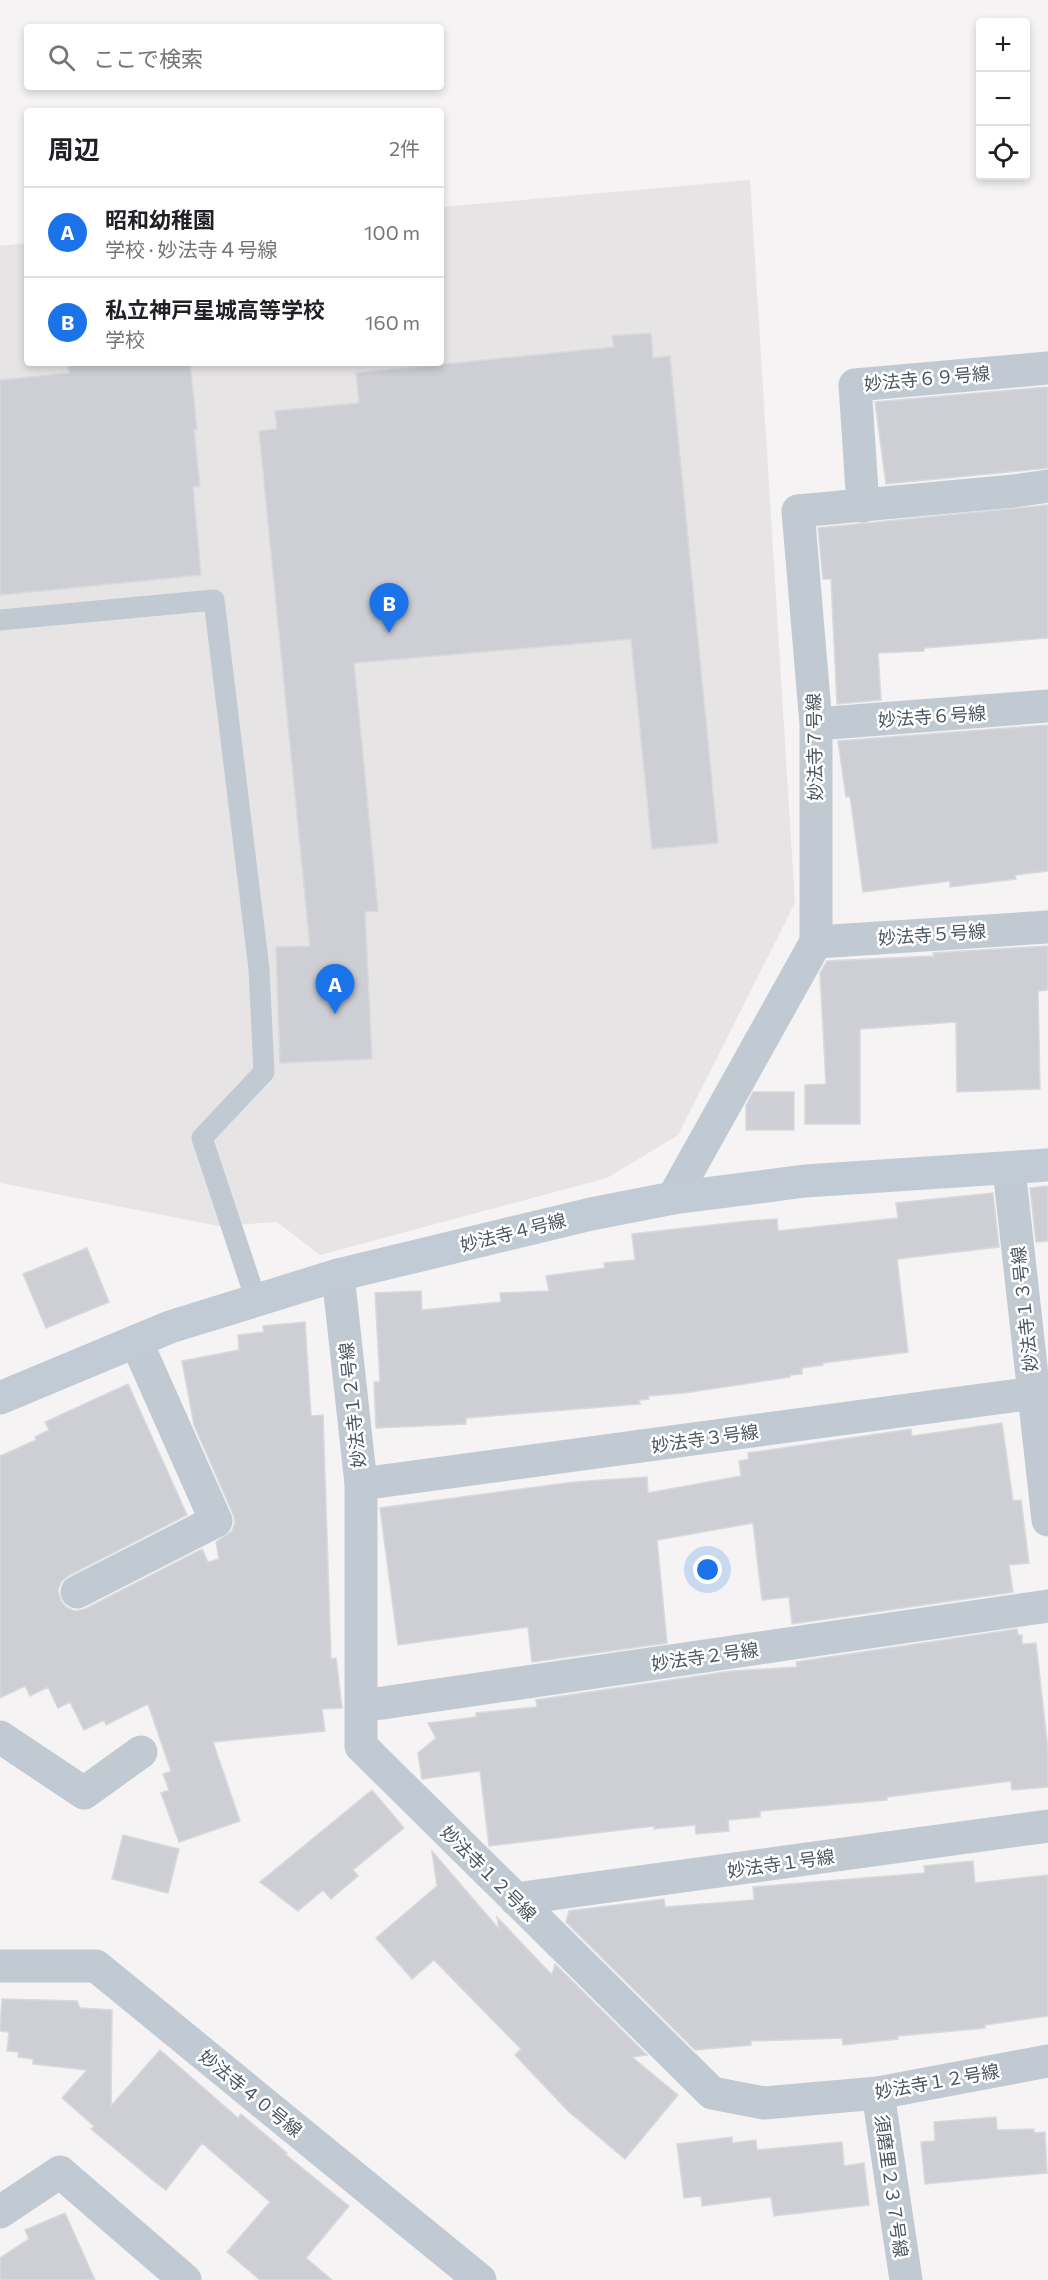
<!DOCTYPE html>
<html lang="ja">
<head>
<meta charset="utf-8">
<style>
	body { margin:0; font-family:Commissioner,"Noto Sans JP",sans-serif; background:#f2f2f2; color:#202124 }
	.controls { position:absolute; right:18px; top:18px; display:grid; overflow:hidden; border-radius:6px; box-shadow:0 3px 9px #0003 }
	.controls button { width:54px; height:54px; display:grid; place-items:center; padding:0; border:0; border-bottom:2px solid #e0e0e0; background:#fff; color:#202124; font:30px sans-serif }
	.you { position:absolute; left:708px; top:1570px; width:21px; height:21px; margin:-15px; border:4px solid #fff; border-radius:50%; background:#1a73e8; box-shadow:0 0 0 9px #1a73e833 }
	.badge { display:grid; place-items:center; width:39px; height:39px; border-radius:50%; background:#1a73e8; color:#fff; font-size:20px; font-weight:700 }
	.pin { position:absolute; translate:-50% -50px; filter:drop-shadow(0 2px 3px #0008) }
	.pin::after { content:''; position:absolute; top:32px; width:21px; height:18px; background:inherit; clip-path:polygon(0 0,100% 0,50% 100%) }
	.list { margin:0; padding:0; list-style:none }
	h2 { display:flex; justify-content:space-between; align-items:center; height:78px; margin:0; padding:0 24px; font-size:26px }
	h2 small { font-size:20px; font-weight:400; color:#757577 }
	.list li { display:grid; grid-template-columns:39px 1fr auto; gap:18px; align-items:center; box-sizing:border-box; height:90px; padding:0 24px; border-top:2px solid #e0e0e0 }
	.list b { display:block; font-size:22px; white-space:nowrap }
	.list p { margin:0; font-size:20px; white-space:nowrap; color:#757577 }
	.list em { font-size:20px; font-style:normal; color:#757577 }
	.icon { flex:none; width:33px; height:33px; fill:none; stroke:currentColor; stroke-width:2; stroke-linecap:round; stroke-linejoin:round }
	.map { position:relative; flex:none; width:1048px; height:2280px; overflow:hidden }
	.search { position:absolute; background:#fff; box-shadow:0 3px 9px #0003; left:24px; top:24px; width:420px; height:66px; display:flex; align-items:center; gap:15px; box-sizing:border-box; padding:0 21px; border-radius:6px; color:#757577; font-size:22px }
	.panel { position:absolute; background:#fff; box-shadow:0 3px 9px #0003; left:24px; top:108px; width:420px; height:258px; border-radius:6px }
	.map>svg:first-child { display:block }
</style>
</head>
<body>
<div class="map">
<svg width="1048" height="2280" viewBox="0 0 1048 2280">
	<rect width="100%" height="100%" fill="#f5f3f3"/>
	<path fill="#e6e4e5" d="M750,180L795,903L678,1135L607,1178L320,1255L277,1222L219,1226L0,1183V246L27,243V363H441V207Z"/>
	<path fill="#cdcfd5" stroke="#d7d9de" stroke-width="1.5" d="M651,333L653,358L670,356L718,843L652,849L631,639L354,663L378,911L365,912L372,1059L280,1063L276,947L310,946L259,431L277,429L275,411L359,403L356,373L614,347L612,336Z
		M67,363H190L197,429L194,430L200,486L193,487L201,575L0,595V380L69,373Z
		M1048,387V468L886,484L875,402Z
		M1048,505V638L924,648V651L878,653L881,700L837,704L831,579H823L818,528Z
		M1048,725V871L1015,875L1016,879L950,887V881L863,892L850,796L846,797L838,741Z
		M1048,946V990L1038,991L1040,1089L957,1092L956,1022L860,1029V1124H805V1085L826,1084L820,973L827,961L934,956L933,953Z
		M753,1092H794V1130H746V1106Z
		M1048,1186V1241L1036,1242L1030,1188Z
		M993,1193L999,1247L897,1259L908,1352L823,1363V1365L802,1368V1374L790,1375V1377L684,1393L648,1396L649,1399L639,1400L640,1404L466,1418V1424L376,1428L374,1382H380L375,1293L421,1291L422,1310L501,1302L500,1293L549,1291L546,1276L605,1268L604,1263L635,1260L632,1234L748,1221L777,1219L778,1231L898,1218L896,1203Z
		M87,1248L109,1302L46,1328L23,1274Z
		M305,1322L311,1416L323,1415L331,1659L336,1658L342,1708L322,1709L325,1731L213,1742L240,1821L179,1842L161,1793L169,1790L163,1774L171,1771L148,1704L106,1725L104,1720L84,1730L70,1702L58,1708L48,1687L30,1696L25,1686L0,1698V1456L36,1440L35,1437L49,1430L45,1422L128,1384L187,1515L68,1576L61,1582L58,1590L61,1601L66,1607L75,1611L85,1609L202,1549L208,1562L219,1559L216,1542L232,1531L235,1522L233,1514L194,1425L182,1361L239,1350L238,1335L264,1332L263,1326Z
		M1002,1423L1013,1501L1021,1500L1029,1563L1009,1565L1013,1592L792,1624L789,1597L762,1600L753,1523L657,1540L667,1643L532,1662L528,1627L398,1645L380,1508L574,1482L647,1477L648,1493L741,1476L739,1461L749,1459L748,1453L911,1429L912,1436Z
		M1017,1629L1018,1635H1022V1644L1036,1643L1048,1750V1787L1012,1790L1011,1781L887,1797V1800L760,1811V1817L728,1820L729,1831L696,1834L695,1825L654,1829V1826L489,1846L480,1771L422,1779L418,1753L436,1738L428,1723L476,1717V1713L537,1707L536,1700L732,1671L797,1667L796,1662Z
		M372,1790L404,1828L353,1870L358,1876L331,1899L323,1890L298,1911L260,1882Z
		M123,1835L179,1849L168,1893L112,1879Z
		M432,1851L499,1929L497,1917L552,1975L555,1964L647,2055L632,2057L678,2095L625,2159L568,2111L515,2055L521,2049L434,1960L412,1979L376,1938L437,1886Z
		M973,1861L975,1883L1048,1875V2016L985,2025V2028L898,2036V2039L843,2045L842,2038L751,2041V2045L695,2050L566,1922L569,1911L664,1899L665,1907L754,1900L753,1887L925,1873L924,1866Z
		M2,1999L77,2001L80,2008L112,2010L111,2106L160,2050L238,2118L241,2114L287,2153L285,2154L349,2206L306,2258L332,2280H260L227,2252L270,2202L202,2143L166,2190L155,2182L91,2129L94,2126L62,2098L87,2070L33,2064V2059L18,2057L19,2052L7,2051L9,2032L0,2031Z
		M996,2117L997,2130L1034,2129V2133L1045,2132L1047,2173L925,2184L921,2142L935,2141L934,2122Z
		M732,2137V2143L756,2140L757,2150L842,2142L844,2166L864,2163L869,2205L774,2216L771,2197L702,2206L701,2196L684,2198L677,2144Z
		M65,2213L95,2280H0V2258L29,2239L25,2230Z"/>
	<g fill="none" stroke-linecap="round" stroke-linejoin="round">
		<path stroke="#c1cad2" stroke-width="21" d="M0,620L214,600L259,969L264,1072L202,1138L256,1300"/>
		<path stroke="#c1cad2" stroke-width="33" d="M863,506L855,385L1048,368
			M816,724L1048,706
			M816,942L1048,927
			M1009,1169L1048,1520
			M673,1198L816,942V724L798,511L1014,491L1048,486
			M338,1275L361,1484V1746L712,2093L764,2103L878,2093L1048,2061
			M361,1484L1048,1391
			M77,1592L216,1521L136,1341
			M362,1706L1048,1606
			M0,1737L84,1793L141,1752
			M515,1899L1048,1826
			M0,1966H96L480,2280
			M878,2093L906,2280
			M0,2212L60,2172L185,2280"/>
		<path stroke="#c1cbd6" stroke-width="33" d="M0,1398L170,1327L338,1275L591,1214L673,1198L805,1181L1048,1165"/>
	</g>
	<g text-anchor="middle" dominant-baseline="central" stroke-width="5" stroke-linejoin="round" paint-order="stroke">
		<g font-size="18" fill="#4a5661" stroke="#fff">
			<text transform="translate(927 378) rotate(-5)">妙法寺６９号線</text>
			<text transform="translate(932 716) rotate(-4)">妙法寺６号線</text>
			<text transform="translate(814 747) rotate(-91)">妙法寺７号線</text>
			<text transform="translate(932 934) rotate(-4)">妙法寺５号線</text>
			<text transform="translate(513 1232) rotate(-14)">妙法寺４号線</text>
			<text transform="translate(1024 1309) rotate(-96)">妙法寺１３号線</text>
			<text transform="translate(352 1405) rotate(-96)">妙法寺１２号線</text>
			<text transform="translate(705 1438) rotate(-8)">妙法寺３号線</text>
			<text transform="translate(705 1656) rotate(-8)">妙法寺２号線</text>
			<text transform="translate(781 1863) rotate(-8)">妙法寺１号線</text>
			<text transform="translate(489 1873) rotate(45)">妙法寺１２号線</text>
			<text transform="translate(937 2081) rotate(-10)">妙法寺１２号線</text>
			<text transform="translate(251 2093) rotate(39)">妙法寺４０号線</text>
			<text transform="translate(892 2186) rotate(82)">須磨里２３７号線</text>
		</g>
	</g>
</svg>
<div class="controls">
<button>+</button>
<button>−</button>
<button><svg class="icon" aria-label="locate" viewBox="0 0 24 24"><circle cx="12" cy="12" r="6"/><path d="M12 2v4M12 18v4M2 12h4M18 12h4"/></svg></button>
</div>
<div class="you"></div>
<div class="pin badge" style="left:335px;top:1014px">A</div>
<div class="pin badge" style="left:389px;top:633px">B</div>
<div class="search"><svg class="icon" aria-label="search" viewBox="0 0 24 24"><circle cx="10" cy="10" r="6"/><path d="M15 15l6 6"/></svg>ここで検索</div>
<section class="panel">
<h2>周辺<small>2件</small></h2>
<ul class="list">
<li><span class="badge">A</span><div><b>昭和幼稚園</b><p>学校 · 妙法寺４号線</p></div><em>100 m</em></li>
<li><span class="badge">B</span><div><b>私立神戸星城高等学校</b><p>学校</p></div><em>160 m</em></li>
</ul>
</section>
</div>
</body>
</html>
